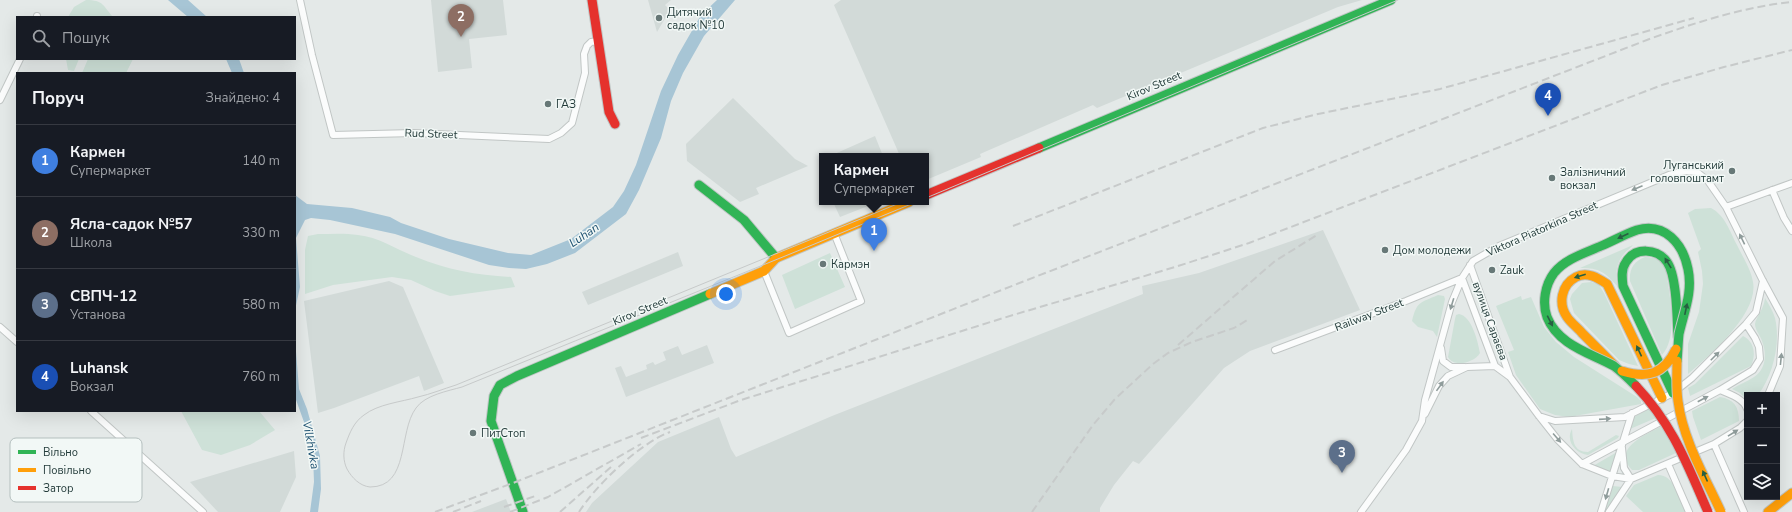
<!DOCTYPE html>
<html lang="uk">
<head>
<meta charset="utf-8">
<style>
	body { margin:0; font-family:"Nunito Sans",sans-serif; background:#242831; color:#f1f3f6 }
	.controls { position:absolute; right:12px; bottom:12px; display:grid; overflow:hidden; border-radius:0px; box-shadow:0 4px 16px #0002 }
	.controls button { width:36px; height:36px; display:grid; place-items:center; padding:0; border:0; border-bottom:1px solid #363941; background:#171b24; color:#f1f3f6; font:20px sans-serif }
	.you { position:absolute; left:726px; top:294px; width:14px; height:14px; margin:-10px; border:3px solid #fff; border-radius:50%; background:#1a73e8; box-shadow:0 0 0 6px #1a73e833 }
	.badge { display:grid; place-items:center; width:26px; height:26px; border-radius:50%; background:#db2777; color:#fff; font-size:13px; font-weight:700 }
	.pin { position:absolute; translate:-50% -33px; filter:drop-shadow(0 1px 2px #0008) }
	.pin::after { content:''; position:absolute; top:21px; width:14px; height:12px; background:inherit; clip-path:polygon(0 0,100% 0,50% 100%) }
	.popup { position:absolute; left:819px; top:153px; width:110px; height:52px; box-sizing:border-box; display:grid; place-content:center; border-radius:0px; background:#171b24; filter:drop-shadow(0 1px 3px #0005); font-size:13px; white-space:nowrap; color:#9ea1a6 }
	.popup b { font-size:15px; color:#f1f3f6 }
	.popup::after { content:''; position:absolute; left:50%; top:100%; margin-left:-8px; border:8px solid transparent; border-top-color:#171b24 }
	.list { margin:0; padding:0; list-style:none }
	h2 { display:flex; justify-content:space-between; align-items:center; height:52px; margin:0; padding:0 16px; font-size:17px }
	h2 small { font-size:13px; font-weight:400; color:#9ea1a6 }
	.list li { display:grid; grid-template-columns:26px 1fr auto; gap:12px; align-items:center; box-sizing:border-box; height:72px; padding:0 16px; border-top:1px solid #363941 }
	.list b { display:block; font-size:15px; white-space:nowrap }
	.list p { margin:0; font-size:13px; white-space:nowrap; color:#9ea1a6 }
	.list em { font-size:13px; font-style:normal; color:#9ea1a6 }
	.icon { flex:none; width:22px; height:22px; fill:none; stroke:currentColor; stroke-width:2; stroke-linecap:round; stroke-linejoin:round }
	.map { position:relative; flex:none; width:1792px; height:512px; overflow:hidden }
	.search { position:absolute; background:#171b24; box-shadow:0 4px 16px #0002; left:16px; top:16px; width:280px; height:44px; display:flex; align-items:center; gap:10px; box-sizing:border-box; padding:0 14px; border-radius:0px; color:#9ea1a6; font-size:15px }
	.panel { position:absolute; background:#171b24; box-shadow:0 4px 16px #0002; left:16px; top:72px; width:280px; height:340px; border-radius:0px }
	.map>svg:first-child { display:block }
</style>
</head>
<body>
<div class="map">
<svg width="1792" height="512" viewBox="0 0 1792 512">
	<rect width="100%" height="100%" fill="#e4e9e8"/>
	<path fill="#d2dad8" d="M431,0H503L507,35L469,39L472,68L438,72Z
		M648,0H671L665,5L670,10L657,32Z
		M841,0H1362L1338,7L1097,108L1093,105L980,154L981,157L926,180V156H900L834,5Z
		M733,98L795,159L808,166L756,188L759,194L740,202L687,161L686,144Z
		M875,136L883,156H830Z
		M833,202H878L840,217Z
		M1323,230L1360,310L1250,351L1224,368L1139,464L1133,461L1114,485L1100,508V512H586L592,503L658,442L719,417L731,449L736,457L832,416L1143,294L1142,286L1199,273Z
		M678,252L683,266L588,305L582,292Z
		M389,281L403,287L444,383L424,391L419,376L334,408L318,413L304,301Z
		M707,345L714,363L626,397L615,368L621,366L626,377L647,369L646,365L653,362L655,365L666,360L663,352L678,346L682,355Z
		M294,451L296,477L280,512H218L190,482Z
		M506,499L511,512H472Z"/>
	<path fill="#cee1d8" d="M86,0C104,0 103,6 113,17H68L74,7Z
		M66,59H79L74,71L68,70Z
		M88,59H133L126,73H82Z
		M1711,208C1725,215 1730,232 1737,245C1742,256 1751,269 1753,282C1759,313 1710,355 1688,374V344L1699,312L1703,284L1702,271L1698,252L1701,249L1688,213L1695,209Z
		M318,234C332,234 345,233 358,235C379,237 397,250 416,257C448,270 476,275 511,277L515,287L450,296L435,291L411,280L392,277L333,285L305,294V250L308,236Z
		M1633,245C1631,248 1627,250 1624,254C1616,263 1615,275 1618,287C1605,272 1600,268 1580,268Z
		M830,253L845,287L795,309L782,275Z
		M1645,257C1656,257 1662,261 1666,270C1669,293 1679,337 1662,355L1630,281C1629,269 1634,261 1645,257Z
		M1591,282L1599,285L1604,293L1638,366L1629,364L1619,360L1574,313L1570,299L1572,294L1582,283Z
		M1438,295L1444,296L1445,299L1437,337L1433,331L1418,327L1412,321C1417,301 1420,303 1438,295Z
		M1521,296L1522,300L1531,297L1544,327L1556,342L1574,357L1637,397L1641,401V404L1569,417L1555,415L1540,409L1516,375L1508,352L1514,350L1496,306Z
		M1765,298C1769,305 1773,311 1775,318C1781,343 1773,375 1758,395H1747V400L1740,393L1732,389C1739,384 1747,382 1754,377C1766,369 1767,354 1762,341C1760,335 1755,330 1755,324C1756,317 1764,309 1765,298Z
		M1459,314C1472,316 1478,342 1480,353C1474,363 1454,368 1448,357L1455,319L1456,315Z
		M1743,336C1755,342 1756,355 1751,366L1690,396L1688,388L1695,384Z
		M1720,397C1734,399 1739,407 1739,421L1701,440L1693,417L1692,411Z
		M1650,408L1658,417L1630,429L1629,427L1634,417Z
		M181,411H259L275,430L250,445L221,455L202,450Z
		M1664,425L1678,452L1639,470H1632C1610,448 1649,433 1664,425Z
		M1572,429C1573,440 1573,452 1588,452L1616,435L1619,436L1618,438L1588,455C1576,454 1565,441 1572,429Z
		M1617,452L1610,472L1593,466Z
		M1658,475C1675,475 1679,499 1685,512H1643L1626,496L1634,485Z
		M1613,486L1622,487L1606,512H1604Z"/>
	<path fill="#a7c5d5" d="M168,0H188L207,17H188Z
		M717,0H735L704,36L683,73L671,101L661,138L639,190L626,214L575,253L547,264L526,269L509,268L489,265L395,234L330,220L311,218L305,220L296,238L300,287L295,310V195L307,204L352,208L390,217L401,223L449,239L508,253L531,255L571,239L613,207L624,191L636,165L661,91L678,55L701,15Z
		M226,59H239L244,73H232Z
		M295,339L299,389L307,409L320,456L321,489L318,512H310L314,482L313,455L304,422L295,397Z"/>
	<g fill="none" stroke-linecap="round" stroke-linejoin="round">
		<g stroke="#c1c6c5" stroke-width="8">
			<path id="street" d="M300,0L312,55L333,135L414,133L549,139L561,133L572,123L585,73L584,54L587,46L591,42L598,41
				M37,17V16
				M0,100L20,59
				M1772,190L1784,218L1792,231
				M1726,207L1792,183
				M1470,265L1510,377
				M764,271L789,333L861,301L834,233
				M0,327L17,342
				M1441,348L1443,361L1451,367H1465
				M1275,350L1406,301L1462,278L1495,366
				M1720,390C1730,394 1744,399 1747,409
				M91,411L203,512
				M1425,414L1439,386L1448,376L1467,367L1495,366L1510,377L1539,416L1558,440L1582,464L1612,476L1631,479L1714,444L1740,428L1747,421
				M1539,416L1555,421L1625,417L1673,393L1692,378L1746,324L1756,312L1763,281
				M1714,444L1744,512
				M1582,464L1720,390L1753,370L1760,359L1759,347L1755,338L1746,324
				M1668,464L1689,512
				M1361,512L1406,450L1422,421L1425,400L1452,302L1462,278L1473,261L1499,246L1669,175L1685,171L1697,172L1708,181L1726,207L1763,281L1783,318L1780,366L1768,395
				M1601,512L1632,413
				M1609,512L1631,479L1624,468L1622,448"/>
		</g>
		<g stroke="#c0c6c5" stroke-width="11">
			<path id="fast" d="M1039,148L1391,0
				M699,185L744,220L776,258
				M1673,393L1623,286C1622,278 1621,269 1626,262C1635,247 1657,248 1667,262C1677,276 1677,319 1678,337
				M523,512L491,421L494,396L500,385L517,376L710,294"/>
		</g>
		<g stroke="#c0c6c5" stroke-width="11">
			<path id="slow" d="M710,294L764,271L776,258L909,202
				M1615,366C1604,355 1593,344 1582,333C1578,328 1571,323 1567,317C1558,304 1561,285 1576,277C1587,271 1598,278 1607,284L1662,398
				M1768,512L1792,493"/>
		</g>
		<g stroke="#c0c6c5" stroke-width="11">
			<path id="jam" d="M592,0L609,112L615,124
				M926,195L1039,148"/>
		</g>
		<use href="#street" stroke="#fbfcfc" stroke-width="6"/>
		<use href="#fast" stroke="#30b455" stroke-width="9"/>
		<use href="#slow" stroke="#ff9f0a" stroke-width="9"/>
		<use href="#jam" stroke="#e5322d" stroke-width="9"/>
		<path stroke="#c7caca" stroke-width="1" d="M926,198L1398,0
			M902,202L456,385C443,389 431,394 418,397C401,402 378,404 364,415C354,422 350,432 346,443C343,451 343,461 347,469C352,478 360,486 370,487C410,487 398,432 416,408C425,395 448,391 462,387C613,325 766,265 916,202"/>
		<path stroke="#c7caca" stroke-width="2" stroke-dasharray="8 4" stroke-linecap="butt" d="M1013,226L1263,128L1318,114L1440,89L1694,18
			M1178,345L1275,261L1317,235
			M641,438L741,400L1013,315L1175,267L1249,243L1662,85L1724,67L1792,50
			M504,507L538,495
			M435,512L513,483L1022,282L1652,38C1698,22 1743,7 1792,2
			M453,512L481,501
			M510,512L548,497L641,444
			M560,512L611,467
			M579,512C596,485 640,443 670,432
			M1032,512L1093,425L1115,399L1153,364L1168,353L1192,342L1234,328L1249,319"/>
		<g stroke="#c0c6c5" stroke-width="11" stroke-linecap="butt">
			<path id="fast-bridge" d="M1636,386C1629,379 1622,372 1614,366C1590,353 1558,345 1547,317C1542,303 1545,285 1554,273C1565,259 1585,253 1601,246C1613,241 1625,234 1637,230C1665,222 1683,244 1688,269C1693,292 1684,312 1679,334C1678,343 1678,352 1677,361"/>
		</g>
		<g stroke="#c0c6c5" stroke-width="11" stroke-linecap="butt">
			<path id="slow-bridge" d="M1677,361C1677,374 1676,388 1678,401C1683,440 1705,477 1721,512
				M1622,371C1648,379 1664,374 1676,349"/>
		</g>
		<g stroke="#c0c6c5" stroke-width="11" stroke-linecap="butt">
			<path id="jam-bridge" d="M1636,386C1673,425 1687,464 1708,512"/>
		</g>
		<use href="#fast-bridge" stroke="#30b455" stroke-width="9"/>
		<use href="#slow-bridge" stroke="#ff9f0a" stroke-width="9"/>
		<use href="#jam-bridge" stroke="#e5322d" stroke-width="9"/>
	</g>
	<defs><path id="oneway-solid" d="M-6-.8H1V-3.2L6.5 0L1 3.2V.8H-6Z"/></defs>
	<g fill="#8f9c9b">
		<use href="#oneway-solid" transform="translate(1637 188) rotate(157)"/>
		<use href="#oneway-solid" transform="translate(1742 239) rotate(-116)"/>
		<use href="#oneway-solid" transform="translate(1452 304) rotate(107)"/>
		<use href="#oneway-solid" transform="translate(1715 356) rotate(-45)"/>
		<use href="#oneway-solid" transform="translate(1781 359) rotate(-84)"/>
		<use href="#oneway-solid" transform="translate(1440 386) rotate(-54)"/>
		<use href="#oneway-solid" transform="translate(1703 399) rotate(-28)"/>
		<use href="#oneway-solid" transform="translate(1605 419) rotate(-4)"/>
		<use href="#oneway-solid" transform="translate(1733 433) rotate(-32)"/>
		<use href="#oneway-solid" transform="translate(1557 438) rotate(49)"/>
		<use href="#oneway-solid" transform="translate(1607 494) rotate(106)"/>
	</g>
	<g fill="#275f42">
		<use href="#oneway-solid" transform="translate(1623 236) rotate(156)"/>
		<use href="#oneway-solid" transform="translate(1668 263) rotate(-122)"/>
		<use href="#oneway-solid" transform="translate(1580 276) rotate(163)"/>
		<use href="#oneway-solid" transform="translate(1686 309) rotate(-78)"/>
		<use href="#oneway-solid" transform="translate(1550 321) rotate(63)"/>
		<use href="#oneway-solid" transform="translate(1639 351) rotate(-115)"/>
		<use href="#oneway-solid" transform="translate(1705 476) rotate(-114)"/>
	</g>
	<g fill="#677877" stroke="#f2f8f6" stroke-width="1.5">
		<circle cx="659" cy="18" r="4"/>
		<circle cx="548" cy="104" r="4"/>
		<circle cx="1732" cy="171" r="4"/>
		<circle cx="1552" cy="178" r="4"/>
		<circle cx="1385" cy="250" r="4"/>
		<circle cx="823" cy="264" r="4"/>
		<circle cx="1492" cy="270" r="4"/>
		<circle cx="473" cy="433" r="4"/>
	</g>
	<g text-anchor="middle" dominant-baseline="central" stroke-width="3" stroke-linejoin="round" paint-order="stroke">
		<g font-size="11" fill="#233b3a" stroke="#f2f8f6" text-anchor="start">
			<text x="667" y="12">Дитячий<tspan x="667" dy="13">садок №10</tspan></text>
			<text x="556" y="104">ГАЗ</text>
			<text x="1724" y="165" text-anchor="end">Луганський<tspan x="1724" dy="13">головпоштамт</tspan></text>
			<text x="1560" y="172">Залізничний<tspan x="1560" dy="13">вокзал</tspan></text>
			<text x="1393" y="250">Дом молодежи</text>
			<text x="831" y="264">Кармэн</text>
			<text x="1500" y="270">Zauk</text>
			<text x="481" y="433">ПитСтоп</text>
		</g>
		<g font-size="11" fill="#233b3a" stroke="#f2f8f6">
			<text transform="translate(1154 86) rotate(-23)">Kirov Street</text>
			<text transform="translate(431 134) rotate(2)">Rud Street</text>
			<text transform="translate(1542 229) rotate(-24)">Viktora Piatorkina Street</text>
			<text transform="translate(640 311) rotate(-23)">Kirov Street</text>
			<text transform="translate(1369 315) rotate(-21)">Railway Street</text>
			<text transform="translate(1490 321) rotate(70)">вулиця Сараєва</text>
		</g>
		<g font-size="12" font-style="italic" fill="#215473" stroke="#f2f8f6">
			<text transform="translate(584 235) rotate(-34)">Luhan</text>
			<text transform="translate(311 445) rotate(80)">Vilkhivka</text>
		</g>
	</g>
	<rect x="10" y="438" width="132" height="64" rx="6" fill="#f2f8f6" stroke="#b4bfbe" stroke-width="1"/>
	<rect x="18" y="450" width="18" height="4" fill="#30b455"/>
	<rect x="18" y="468" width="18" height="4" fill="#ff9f0a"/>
	<rect x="18" y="486" width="18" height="4" fill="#e5322d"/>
	<g font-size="11" fill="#233b3a">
		<text x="43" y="456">Вільно</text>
		<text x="43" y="474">Повільно</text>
		<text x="43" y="492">Затор</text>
	</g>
</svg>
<div class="controls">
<button>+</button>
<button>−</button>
<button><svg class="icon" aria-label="layers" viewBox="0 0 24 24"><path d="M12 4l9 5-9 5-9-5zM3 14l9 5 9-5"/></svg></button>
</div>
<div class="you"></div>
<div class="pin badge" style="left:874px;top:251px;background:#3f7fe0">1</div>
<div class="popup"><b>Кармен</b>Супермаркет</div>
<div class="pin badge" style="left:461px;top:37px;background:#8d6e63">2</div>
<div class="pin badge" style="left:1342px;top:473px;background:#5c6f8a">3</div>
<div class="pin badge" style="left:1548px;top:116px;background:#1a4fb4">4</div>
<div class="search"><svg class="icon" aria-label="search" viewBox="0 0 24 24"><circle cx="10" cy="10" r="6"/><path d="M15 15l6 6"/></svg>Пошук</div>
<section class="panel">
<h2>Поруч<small>Знайдено: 4</small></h2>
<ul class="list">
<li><span class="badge" style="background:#3f7fe0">1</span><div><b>Кармен</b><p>Супермаркет</p></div><em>140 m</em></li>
<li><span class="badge" style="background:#8d6e63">2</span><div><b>Ясла-садок №57</b><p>Школа</p></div><em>330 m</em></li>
<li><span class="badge" style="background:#5c6f8a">3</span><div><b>СВПЧ-12</b><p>Установа</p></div><em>580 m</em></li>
<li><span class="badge" style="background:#1a4fb4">4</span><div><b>Luhansk</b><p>Вокзал</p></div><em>760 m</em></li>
</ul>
</section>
</div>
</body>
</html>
